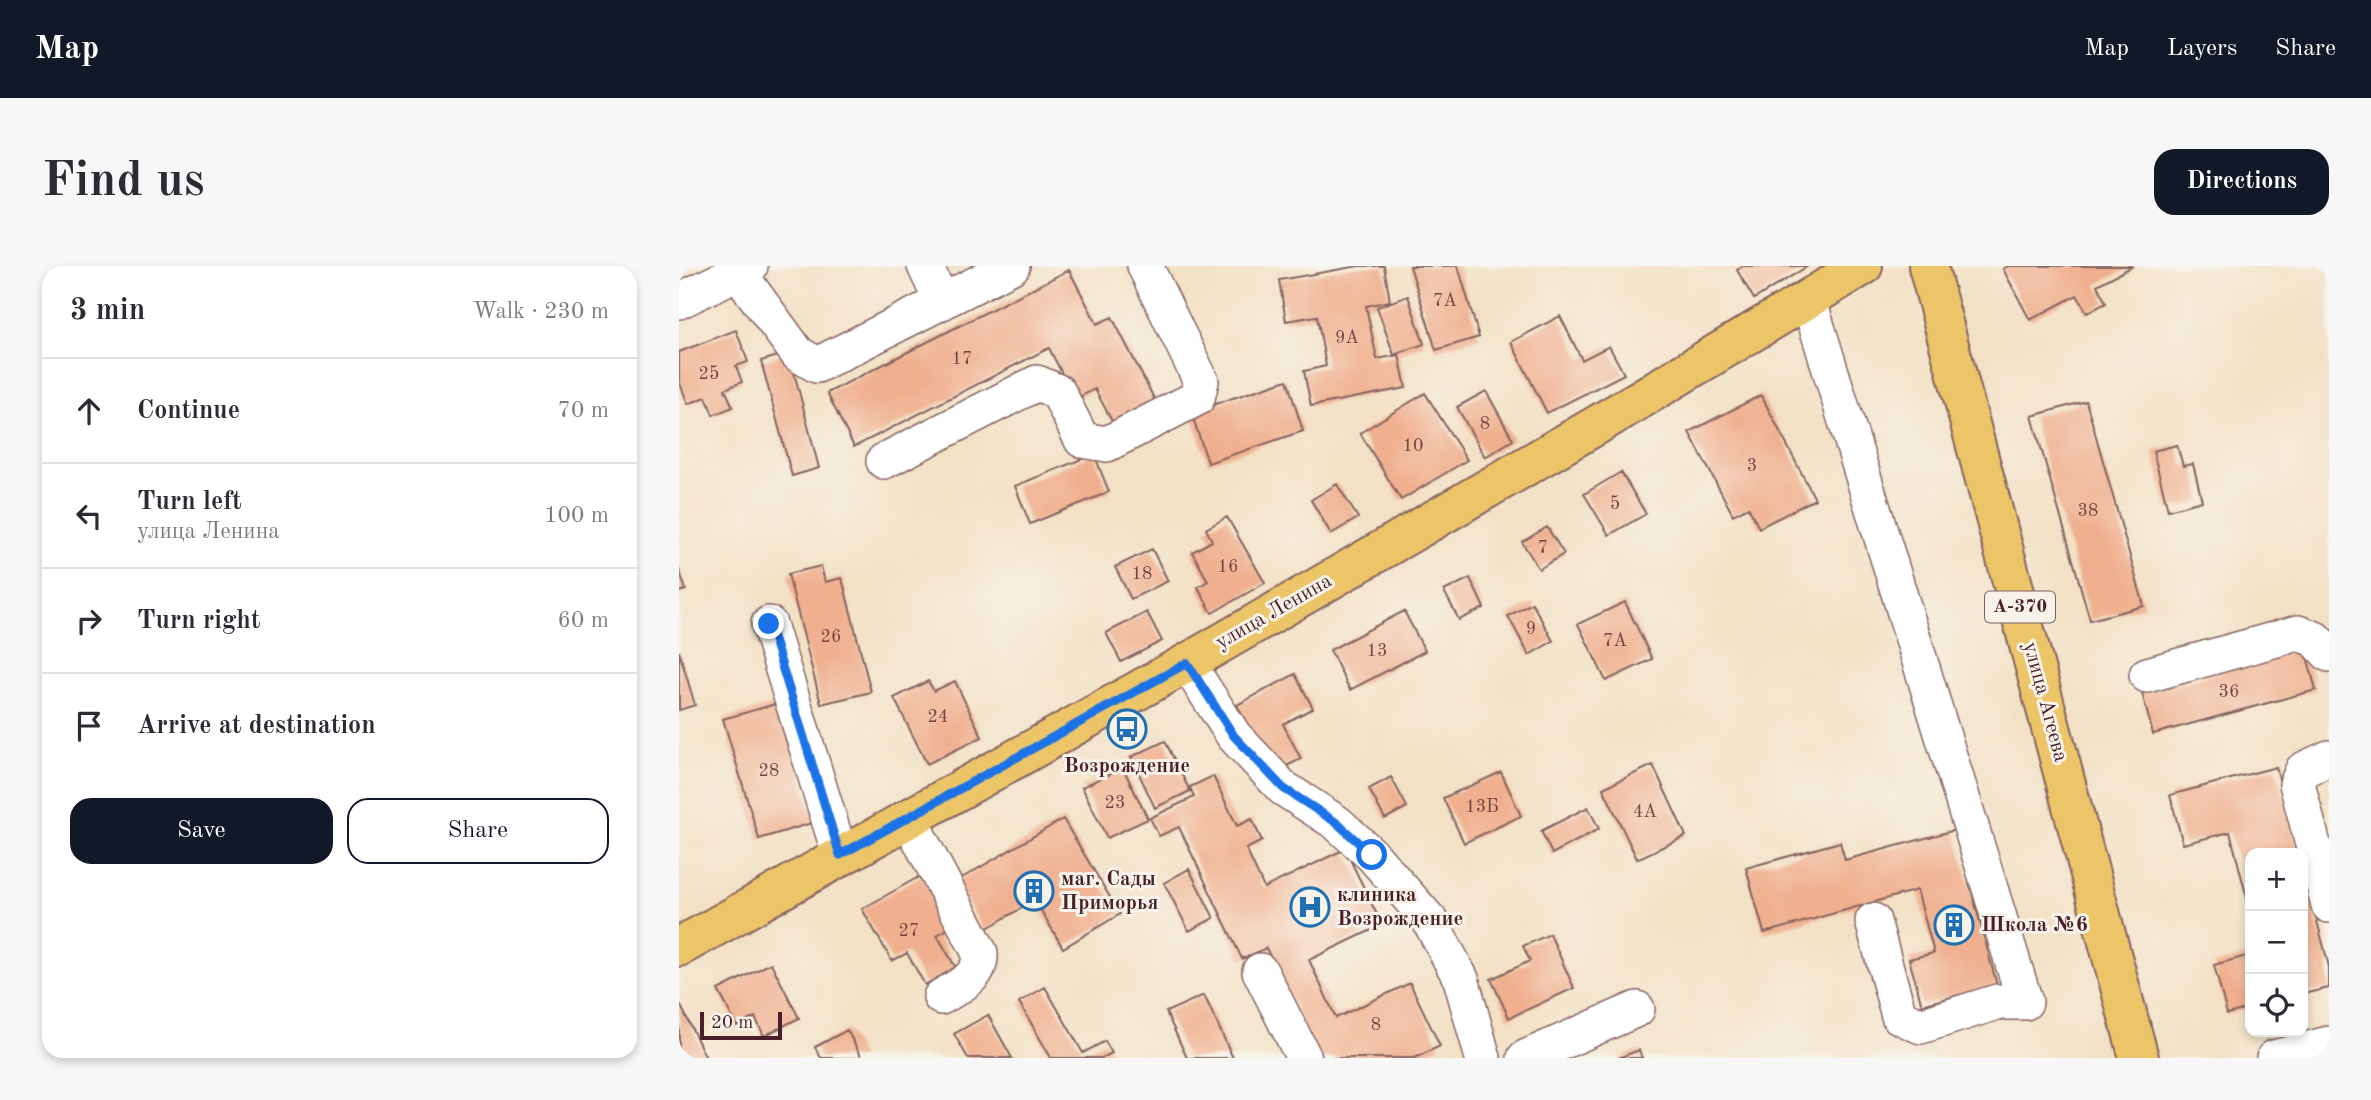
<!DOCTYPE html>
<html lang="en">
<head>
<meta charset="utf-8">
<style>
	body { margin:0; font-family:"Old Standard TT",serif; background:#f7f7f7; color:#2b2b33 }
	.controls { position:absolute; right:21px; bottom:21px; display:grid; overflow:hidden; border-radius:14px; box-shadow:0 4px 10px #0003 }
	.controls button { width:63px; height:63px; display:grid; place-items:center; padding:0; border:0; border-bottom:2px solid #e1e1e2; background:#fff; color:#2b2b33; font:35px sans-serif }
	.scale { position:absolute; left:21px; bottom:18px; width:82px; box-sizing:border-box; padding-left:7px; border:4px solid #4a1f2b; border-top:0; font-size:19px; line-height:24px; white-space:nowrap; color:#4a1f2b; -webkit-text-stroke:5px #f7f3e8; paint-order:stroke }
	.stop { position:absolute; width:21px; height:21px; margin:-16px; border:5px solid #1a73e8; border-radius:50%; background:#fff }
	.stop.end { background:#1a73e8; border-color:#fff; box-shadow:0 2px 7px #0008 }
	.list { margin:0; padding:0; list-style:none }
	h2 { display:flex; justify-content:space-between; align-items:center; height:91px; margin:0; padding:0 28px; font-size:30px }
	h2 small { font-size:23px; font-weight:400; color:#7c7c81 }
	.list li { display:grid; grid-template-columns:46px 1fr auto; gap:21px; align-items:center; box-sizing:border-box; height:105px; padding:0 28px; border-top:2px solid #e1e1e2 }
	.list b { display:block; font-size:26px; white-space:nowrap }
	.list p { margin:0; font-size:23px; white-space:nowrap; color:#7c7c81 }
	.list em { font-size:23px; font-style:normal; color:#7c7c81 }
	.actions { display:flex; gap:14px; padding:21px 28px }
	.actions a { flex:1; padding:16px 0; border:2px solid #111827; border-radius:21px; text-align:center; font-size:24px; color:#111827 }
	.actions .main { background:#111827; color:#fff }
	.icon { flex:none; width:38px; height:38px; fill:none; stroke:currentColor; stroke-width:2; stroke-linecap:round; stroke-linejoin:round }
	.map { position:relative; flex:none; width:1650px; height:792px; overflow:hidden; border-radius:21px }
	header { display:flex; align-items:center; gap:42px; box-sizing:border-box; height:98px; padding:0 35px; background:#111827; color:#fff }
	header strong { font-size:33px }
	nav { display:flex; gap:38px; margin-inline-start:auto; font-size:24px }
	.intro { display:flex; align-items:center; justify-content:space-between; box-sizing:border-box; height:168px; padding:0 42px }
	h1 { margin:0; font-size:49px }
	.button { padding:18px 32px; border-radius:21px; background:#111827; color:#fff; font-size:24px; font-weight:700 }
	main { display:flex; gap:42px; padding:0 42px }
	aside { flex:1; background:#fff; border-radius:21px; box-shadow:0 4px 10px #0003 }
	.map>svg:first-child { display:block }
</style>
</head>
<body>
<header>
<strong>Map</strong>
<nav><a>Map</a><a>Layers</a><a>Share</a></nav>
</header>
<div class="intro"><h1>Find us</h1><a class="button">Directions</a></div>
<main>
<aside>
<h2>3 min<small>Walk · 230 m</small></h2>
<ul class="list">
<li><svg class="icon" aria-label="ahead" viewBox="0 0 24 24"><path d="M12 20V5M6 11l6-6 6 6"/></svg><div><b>Continue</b></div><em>70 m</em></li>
<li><svg class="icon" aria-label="left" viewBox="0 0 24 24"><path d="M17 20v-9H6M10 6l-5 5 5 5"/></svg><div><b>Turn left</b><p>улица Ленина</p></div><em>100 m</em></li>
<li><svg class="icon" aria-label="right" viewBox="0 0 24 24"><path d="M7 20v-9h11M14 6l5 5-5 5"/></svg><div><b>Turn right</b></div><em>60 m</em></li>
<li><svg class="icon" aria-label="arrive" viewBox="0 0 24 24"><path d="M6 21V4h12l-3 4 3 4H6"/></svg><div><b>Arrive at destination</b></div></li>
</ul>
<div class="actions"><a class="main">Save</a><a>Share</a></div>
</aside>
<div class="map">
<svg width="1650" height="792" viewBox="0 0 1650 792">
	<rect width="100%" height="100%" fill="#f7f3e8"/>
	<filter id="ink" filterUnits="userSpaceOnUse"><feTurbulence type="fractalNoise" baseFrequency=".0143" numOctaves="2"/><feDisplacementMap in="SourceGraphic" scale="14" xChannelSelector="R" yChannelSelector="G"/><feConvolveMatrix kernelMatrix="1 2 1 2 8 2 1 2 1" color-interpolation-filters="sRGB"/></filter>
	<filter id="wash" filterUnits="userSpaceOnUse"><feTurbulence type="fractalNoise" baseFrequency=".00686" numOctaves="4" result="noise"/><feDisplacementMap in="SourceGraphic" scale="28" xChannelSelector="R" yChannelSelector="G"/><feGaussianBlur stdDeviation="1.57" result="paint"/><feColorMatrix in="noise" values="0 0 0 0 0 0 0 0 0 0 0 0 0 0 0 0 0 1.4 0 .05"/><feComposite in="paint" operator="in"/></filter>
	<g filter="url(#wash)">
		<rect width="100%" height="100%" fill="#f3e1c6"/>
		<g id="blocks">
			<path fill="#f0b08f" d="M680,0H705L711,35L687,40L698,93L720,89L727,122L632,140L625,105L647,100L638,50L607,55L600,14Z
				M731,0H779L800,71L757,84Z
				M1064,0H1129L1075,33L1058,4Z
				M1329,0H1454L1418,19L1427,37L1408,47L1398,29L1351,54L1324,3Z
				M390,4L418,58L433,51L479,140L436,161L416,123L396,133L370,82L175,181L148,127Z
				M729,30L745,78L715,89L698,41Z
				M881,50L903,94L930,80L945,108L868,147L832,76Z
				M57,64L69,96L57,100L63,116L46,123L54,141L34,149L27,131L9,138L0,115V86Z
				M110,87L140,202L113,210L82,95Z
				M608,114L624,165L529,197L512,146Z
				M807,125L834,174L806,191L778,141Z
				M746,127L788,194L722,234L681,167Z
				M1082,129L1136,233L1080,262L1069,241L1054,249L1010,166Z
				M1407,135L1465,340L1411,354L1353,150Z
				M1498,179L1504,200L1514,198L1523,235L1489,244L1474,185Z
				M415,188L430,226L351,258L336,220Z
				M942,206L967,248L930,269L905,228Z
				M658,218L679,252L652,268L632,234Z
				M548,251L586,317L533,347L519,321L529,315L513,286L533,275L527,263Z
				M868,261L885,288L860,303L843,276Z
				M473,283L489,315L452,333L436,301Z
				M142,300L146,316L163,312L192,426L142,438L109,308Z
				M0,303L7,324L0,326Z
				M791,312L805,342L780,354L765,325Z
				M946,336L973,393L927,415L899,358Z
				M853,337L874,375L850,389L829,350Z
				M725,345L746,385L671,424L651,384Z
				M468,346L483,375L442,396L427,367Z
				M1626,383L1637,424L1474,468L1463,427Z
				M0,385L16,439L0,444Z
				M616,408L634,442L604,458L622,493L593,507L558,439Z
				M249,415L255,425L276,415L303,471L248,498L215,432Z
				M100,437L136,556L80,573L44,453Z
				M486,475L511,525L476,542L452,491Z
				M974,499L1007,570L958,593L924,522Z
				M1597,501L1620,587H1571L1570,640L1551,566L1504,578L1491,529Z
				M444,502L469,553L428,572L403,521Z
				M822,506L842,550L785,577L764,532Z
				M534,510L558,560L573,553L583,575L567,583L585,622L666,583L703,659L630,694L657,752L731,717L761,780L736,792H640L587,682L563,693L500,561L480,570L471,552L515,531L511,521Z
				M712,511L728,541L706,553L690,523Z
				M909,541L920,563L873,588L862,565Z
				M384,553L441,648L384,682L356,634L305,664L276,616Z
				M1276,564L1318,719L1243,739L1230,693L1255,687L1238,624L1085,667L1067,602L1161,576L1166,594Z
				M510,603L535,652L510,665L485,617Z
				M1625,605L1650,701V722L1624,728Z
				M243,609L272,661L258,669L277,702L246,719L228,687L213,695L183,643Z
				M871,668L895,722L830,752L812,713L851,695L844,680Z
				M1571,689V742L1548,748L1535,699Z
				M92,697L120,752L85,770L76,751L58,760L39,724Z
				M366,721L404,787L426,775L433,787L423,792H372L340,736Z
				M525,729L554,792H508L487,746Z
				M0,736L27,792H0Z
				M309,749L333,792H289L275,768Z
				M168,764L183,792H142L136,781Z
				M960,784L963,792H939Z"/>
		</g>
	</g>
	<g filter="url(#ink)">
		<use href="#blocks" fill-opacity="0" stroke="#856361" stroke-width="2"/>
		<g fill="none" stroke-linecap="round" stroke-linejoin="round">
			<g stroke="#856361" stroke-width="38">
				<path id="minor" d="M246,0L263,36
					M59,6L119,88L138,99L333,0
					M0,35L71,0
					M1130,35L1346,736H1318L1242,760L1220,750L1194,655
					M205,195L358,117L379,126L403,174L428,178L518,132L522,115L466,0
					M90,358L161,589
					M508,397L555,470L604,522L658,557L693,589L751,655L782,713L804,792
					M1468,409L1619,367L1636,373L1650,388
					M1650,492L1624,504L1618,518L1650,639
					M229,551L301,687C302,712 281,719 262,731
					M581,705L625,792
					M846,792L958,743
					M1595,792L1650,778"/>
			</g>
			<g stroke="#856361" stroke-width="42">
				<path id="major" d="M0,681L508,397L918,159L1184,0"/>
			</g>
			<g stroke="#856361" stroke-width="42">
				<path id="highway" d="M1249,0L1460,792"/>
			</g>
			<use href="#minor" stroke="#fff" stroke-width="35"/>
			<use href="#major" stroke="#edc569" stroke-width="38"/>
			<use href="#highway" stroke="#edc569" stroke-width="38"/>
		</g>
	</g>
	<g fill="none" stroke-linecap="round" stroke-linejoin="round" filter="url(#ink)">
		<path stroke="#1a73e8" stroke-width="9" d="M90,358L161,589L508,397L555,470L604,522L658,557L693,589"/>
	</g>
	<defs>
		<g id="bus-ring" transform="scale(2.0125)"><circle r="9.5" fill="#f7f3e8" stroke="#1f6fb2" stroke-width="1.5"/><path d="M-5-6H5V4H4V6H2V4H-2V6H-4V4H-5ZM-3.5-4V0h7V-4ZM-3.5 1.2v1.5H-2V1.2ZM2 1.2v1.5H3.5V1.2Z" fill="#1f6fb2"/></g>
		<g id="building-ring" transform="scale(2.0125)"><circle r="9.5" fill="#f7f3e8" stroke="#1f6fb2" stroke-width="1.5"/><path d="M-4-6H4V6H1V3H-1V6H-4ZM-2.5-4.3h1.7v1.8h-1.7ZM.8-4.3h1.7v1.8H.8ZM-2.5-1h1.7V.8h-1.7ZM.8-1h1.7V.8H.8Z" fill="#1f6fb2"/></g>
		<g id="hospital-ring" transform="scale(2.0125)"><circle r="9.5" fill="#f7f3e8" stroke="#1f6fb2" stroke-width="1.5"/><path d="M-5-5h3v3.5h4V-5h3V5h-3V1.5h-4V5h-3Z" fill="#1f6fb2"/></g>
	</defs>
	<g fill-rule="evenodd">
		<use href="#bus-ring" x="448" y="463"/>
		<use href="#building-ring" x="355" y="625"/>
		<use href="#hospital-ring" x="631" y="641"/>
		<use href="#building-ring" x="1275" y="659"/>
	</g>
	<g text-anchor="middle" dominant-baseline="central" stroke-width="6" stroke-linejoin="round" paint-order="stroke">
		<g font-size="18" fill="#744344">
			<text x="766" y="35">7А</text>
			<text x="668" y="72">9А</text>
			<text x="283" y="93">17</text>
			<text x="30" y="108">25</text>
			<text x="806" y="158">8</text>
			<text x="734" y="180">10</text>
			<text x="1073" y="200">3</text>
			<text x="936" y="238">5</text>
			<text x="1409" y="245">38</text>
			<text x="864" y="282">7</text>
			<text x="549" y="301">16</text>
			<text x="463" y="308">18</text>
			<text x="852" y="363">9</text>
			<text x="152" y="371">26</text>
			<text x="936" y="375">7А</text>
			<text x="698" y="385">13</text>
			<text x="1550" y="426">36</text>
			<text x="259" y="451">24</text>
			<text x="90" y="505">28</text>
			<text x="436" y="537">23</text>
			<text x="803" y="541">13Б</text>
			<text x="966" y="546">4А</text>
			<text x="230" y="665">27</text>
			<text x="697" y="759">8</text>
		</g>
		<rect fill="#f7f3e8" stroke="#7e5f64" stroke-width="2" x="1306" y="325.5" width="70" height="31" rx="5"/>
		<g font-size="19" font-weight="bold" fill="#4a1f2b">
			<text x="1341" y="341">А-370</text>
		</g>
		<g font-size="21" fill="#4a1f2b" stroke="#f7f3e8">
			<text transform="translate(595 346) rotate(-30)">улица Ленина</text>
			<text transform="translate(1366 436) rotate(75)">улица Агеева</text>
		</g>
		<g font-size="21" font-weight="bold" fill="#4a1f2b" stroke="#f7f3e8" text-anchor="start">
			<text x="448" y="500" text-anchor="middle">Возрождение</text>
			<text x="382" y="613">маг. Сады<tspan x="382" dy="24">Приморья</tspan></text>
			<text x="658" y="629">клиника<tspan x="658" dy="24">Возрождение</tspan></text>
			<text x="1302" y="659">Школа №6</text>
		</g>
	</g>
</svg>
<div class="controls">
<button>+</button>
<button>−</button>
<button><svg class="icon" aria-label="locate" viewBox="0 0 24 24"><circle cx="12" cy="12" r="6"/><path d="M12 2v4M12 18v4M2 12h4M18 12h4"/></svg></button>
</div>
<div class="scale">20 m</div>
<div class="stop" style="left:693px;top:589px"></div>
<div class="stop end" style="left:90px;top:358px"></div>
</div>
</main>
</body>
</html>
